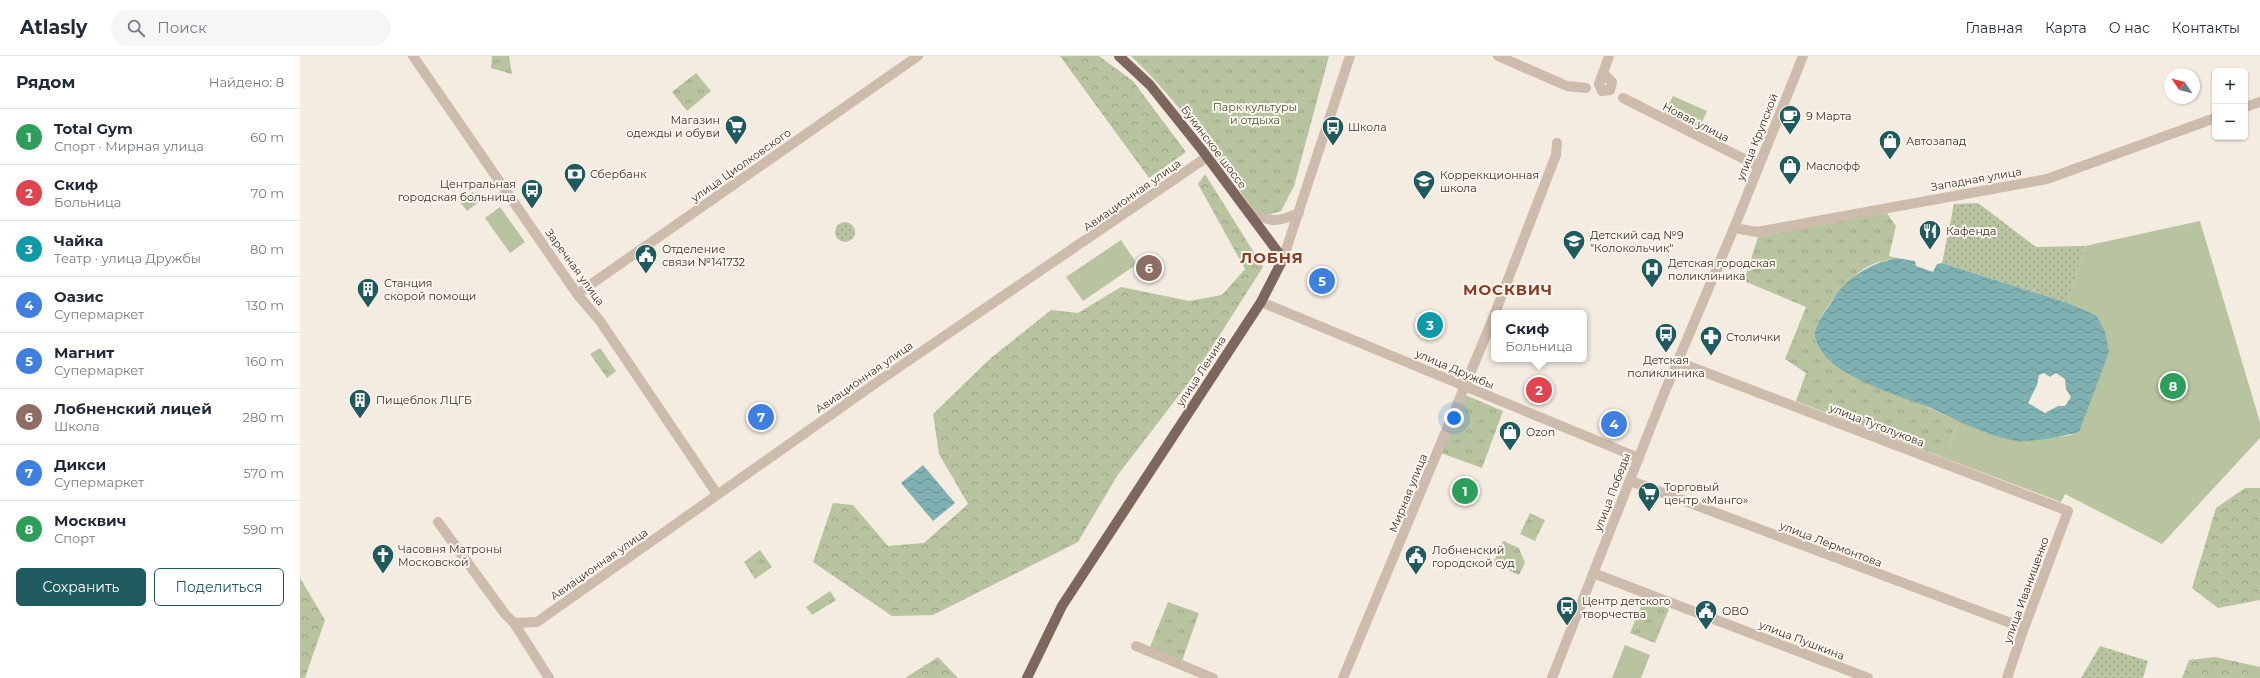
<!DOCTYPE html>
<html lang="ru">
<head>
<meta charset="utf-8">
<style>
	body { margin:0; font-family:Montserrat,sans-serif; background:#f6f6f7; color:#1f2937 }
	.controls { position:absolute; right:12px; top:12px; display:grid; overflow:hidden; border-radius:6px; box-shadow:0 1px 3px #0004 }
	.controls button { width:36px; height:36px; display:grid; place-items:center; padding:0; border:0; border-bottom:1px solid #e0e1e3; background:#fff; color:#1f2937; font:20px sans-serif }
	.compass { position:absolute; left:1864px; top:12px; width:36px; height:36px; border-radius:50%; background:#fff; box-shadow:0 1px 3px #0004; rotate:305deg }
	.you { position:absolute; left:1154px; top:362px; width:14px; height:14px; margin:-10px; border:3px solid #fff; border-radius:50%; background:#1a73e8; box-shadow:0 0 0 6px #1a73e833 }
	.badge { display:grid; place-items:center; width:26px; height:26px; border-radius:50%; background:#1f5a5e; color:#fff; font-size:13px; font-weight:700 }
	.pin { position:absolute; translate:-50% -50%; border:2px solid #fff; box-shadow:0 1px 4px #0006 }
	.popup { position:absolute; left:1191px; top:254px; width:96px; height:52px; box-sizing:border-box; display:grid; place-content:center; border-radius:6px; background:#fff; filter:drop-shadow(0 1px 3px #0005); font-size:13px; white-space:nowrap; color:#747a83 }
	.popup b { font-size:15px; color:#1f2937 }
	.popup::after { content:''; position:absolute; left:50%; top:100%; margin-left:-8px; border:8px solid transparent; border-top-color:#fff }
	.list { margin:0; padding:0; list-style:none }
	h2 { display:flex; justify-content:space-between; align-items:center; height:52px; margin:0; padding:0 16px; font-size:17px }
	h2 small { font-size:13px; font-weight:400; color:#747a83 }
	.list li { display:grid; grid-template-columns:26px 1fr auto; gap:12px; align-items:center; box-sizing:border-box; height:56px; padding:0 16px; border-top:1px solid #e0e1e3 }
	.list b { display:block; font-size:15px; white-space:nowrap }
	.list p { margin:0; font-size:13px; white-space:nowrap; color:#747a83 }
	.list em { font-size:13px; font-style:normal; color:#747a83 }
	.actions { display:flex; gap:8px; padding:12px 16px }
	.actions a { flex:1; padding:9px 0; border:1px solid #1f5a5e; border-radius:6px; text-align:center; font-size:14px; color:#1f5a5e }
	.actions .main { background:#1f5a5e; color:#fff }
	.icon { flex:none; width:22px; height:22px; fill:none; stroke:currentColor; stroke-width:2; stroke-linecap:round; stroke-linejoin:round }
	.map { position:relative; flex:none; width:1960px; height:622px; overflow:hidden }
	header { display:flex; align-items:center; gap:24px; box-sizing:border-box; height:56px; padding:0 20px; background:#fff; border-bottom:1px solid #e0e1e3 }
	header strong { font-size:19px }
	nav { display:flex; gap:22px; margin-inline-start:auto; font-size:14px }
	.search { width:280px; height:36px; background:#f6f6f7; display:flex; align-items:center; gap:10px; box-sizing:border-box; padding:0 14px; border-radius:22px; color:#747a83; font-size:15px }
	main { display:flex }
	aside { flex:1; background:#fff }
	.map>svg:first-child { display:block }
</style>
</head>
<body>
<header>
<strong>Atlasly</strong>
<div class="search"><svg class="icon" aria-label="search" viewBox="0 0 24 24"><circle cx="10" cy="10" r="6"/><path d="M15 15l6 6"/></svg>Поиск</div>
<nav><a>Главная</a><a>Карта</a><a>О нас</a><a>Контакты</a></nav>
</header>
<main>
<aside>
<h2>Рядом<small>Найдено: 8</small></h2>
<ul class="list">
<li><span class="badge" style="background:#2e9e5b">1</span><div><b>Total Gym</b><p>Спорт · Мирная улица</p></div><em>60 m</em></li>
<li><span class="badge" style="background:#e0444e">2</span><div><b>Скиф</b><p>Больница</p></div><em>70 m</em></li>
<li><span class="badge" style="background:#0f9aa8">3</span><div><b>Чайка</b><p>Театр · улица Дружбы</p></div><em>80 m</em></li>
<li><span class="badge" style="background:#3f7fe0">4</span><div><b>Оазис</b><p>Супермаркет</p></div><em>130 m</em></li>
<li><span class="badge" style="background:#3f7fe0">5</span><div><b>Магнит</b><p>Супермаркет</p></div><em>160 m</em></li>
<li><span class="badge" style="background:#8d6e63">6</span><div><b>Лобненский лицей</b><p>Школа</p></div><em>280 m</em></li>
<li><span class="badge" style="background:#3f7fe0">7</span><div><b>Дикси</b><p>Супермаркет</p></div><em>570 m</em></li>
<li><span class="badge" style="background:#2e9e5b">8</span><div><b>Москвич</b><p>Спорт</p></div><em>590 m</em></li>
</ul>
<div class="actions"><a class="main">Сохранить</a><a>Поделиться</a></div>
</aside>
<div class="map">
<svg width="1960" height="622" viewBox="0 0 1960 622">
	<defs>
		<pattern id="grass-dots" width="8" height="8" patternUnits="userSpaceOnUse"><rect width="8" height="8" fill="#b8c4a0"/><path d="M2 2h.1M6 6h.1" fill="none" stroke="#97a083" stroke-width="1.8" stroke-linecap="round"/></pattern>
		<pattern id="forest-crowns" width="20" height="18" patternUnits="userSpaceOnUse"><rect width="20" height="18" fill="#b8c4a0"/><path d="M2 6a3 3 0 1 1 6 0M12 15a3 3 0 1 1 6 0" fill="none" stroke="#97a083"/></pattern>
		<pattern id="park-tufts" width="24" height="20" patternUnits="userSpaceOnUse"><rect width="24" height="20" fill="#b8c4a0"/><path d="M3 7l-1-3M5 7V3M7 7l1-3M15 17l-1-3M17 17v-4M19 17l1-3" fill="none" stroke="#97a083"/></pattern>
		<pattern id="water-waves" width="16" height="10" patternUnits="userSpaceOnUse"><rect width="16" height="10" fill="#7fb0b2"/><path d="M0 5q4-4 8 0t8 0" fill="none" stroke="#699091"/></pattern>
	</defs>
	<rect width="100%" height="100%" fill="#f4ebe1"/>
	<path fill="url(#grass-dots)" d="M1678,147L1736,191L1785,190L1768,247L1642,207L1654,148Z
		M535 176a10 10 0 1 1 20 0a10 10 0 1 1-20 0Z
		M1800,590L1848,605L1843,622H1781Z"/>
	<path fill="url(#forest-crowns)" d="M760,0H799L833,25L886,96L849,122Z
		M905,118L963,211L893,321L817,420L778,486L633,559L592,560L513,506L533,447L553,449L588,490L624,487L668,448L639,398L633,358L691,302L751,254L778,257L821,231L889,245L922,239L945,213L898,128Z
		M1945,432H1960V544L1918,552L1892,532L1916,452Z
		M0,522L25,564L5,622H0Z
		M638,601L658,622H605Z
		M1915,601L1960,611V622H1882L1889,604Z"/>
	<path fill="url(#park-tufts)" d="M192,0H209L212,18L191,12Z
		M831,0H1029L994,130L981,155L964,160L953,154C916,99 879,46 831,0Z
		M396,17L411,35L387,55L372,36Z
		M173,136L180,145L167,155L159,145Z
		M1586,156L1596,170L1589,200L1596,202C1586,204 1576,206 1567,211C1551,219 1512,263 1515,282C1518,296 1532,306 1542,314L1659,365L1644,402L1496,345L1506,317L1485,303L1506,251L1444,225L1458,181Z
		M300,292L316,315L307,322L290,298Z
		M1165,339L1203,355L1182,412L1141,397Z
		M1230,457L1245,464L1235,485L1220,478Z
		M1203,485L1219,492L1225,507L1219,519L1193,508Z
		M460,494L472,511L455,523L444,506Z
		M530,535L536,544L512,559L506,551Z
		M1344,543L1369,553L1355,587L1330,577Z
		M868,546L899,557L882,605L850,591Z"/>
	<path fill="#b8c4a0" d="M1373,40L1407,55L1399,73L1364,58Z
		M200,151L225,186L210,197L185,162Z
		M1900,165L1960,366V382L1862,488L1765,438L1761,446L1644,402L1659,365L1717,385L1767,380L1779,376L1796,259L1768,247L1785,190Z
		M821,184L837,208L783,245L766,221Z
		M1325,589L1350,599L1341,622H1312Z"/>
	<path fill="url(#water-waves)" fill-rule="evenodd" d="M1596,202L1615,205L1616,210L1633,216L1637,208L1642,207L1768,247L1796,259L1805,276L1809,296L1779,376C1765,380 1730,387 1716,385C1686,380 1656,363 1628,351C1600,340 1568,331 1542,314C1531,307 1519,296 1515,282C1513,272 1525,255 1531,247C1545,222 1569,208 1596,202ZM1744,317L1750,321L1756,317L1765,323L1766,333L1771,341L1765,350H1758L1745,357L1728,347L1737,329L1739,319Z
		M623,409L655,447L633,465L601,427Z"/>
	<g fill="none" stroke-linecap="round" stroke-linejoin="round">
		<path stroke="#cdbbac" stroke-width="10" d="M113,0L277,238L300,265L417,438
			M1198,0L1267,30L1286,32
			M1302,22L1307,21L1312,26L1310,34L1302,35L1299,28L1309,0
			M1323,42L1458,110
			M1945,51L1960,46
			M948,156C971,166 976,167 999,157
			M1434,172L1457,176L1747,123L1915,62
			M983,203L1050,0
			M277,238L618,0
			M961,246L1339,402
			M1195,257L1256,99L1257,87
			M1378,306L1768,455L1724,572L1707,622
			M1331,425L1724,572
			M138,466L205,558L214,567L237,566L583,322L907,101
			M1293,517L1568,622
			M214,567L249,622
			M836,590L913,622
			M1043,622L1194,260
			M1252,622L1363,340L1434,172L1503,0"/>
		<path stroke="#7d675c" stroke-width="10" d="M727,622L762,550L961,246L983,203L902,94L850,29L819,0"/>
	</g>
	<defs>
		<g id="cafe-pin" transform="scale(1.15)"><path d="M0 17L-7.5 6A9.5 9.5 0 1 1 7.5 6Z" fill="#1f5a5e" stroke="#fbf5ee"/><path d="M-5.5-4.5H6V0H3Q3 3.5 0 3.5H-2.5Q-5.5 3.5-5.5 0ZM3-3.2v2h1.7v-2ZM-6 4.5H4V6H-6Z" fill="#fff"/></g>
		<g id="supermarket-pin" transform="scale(1.15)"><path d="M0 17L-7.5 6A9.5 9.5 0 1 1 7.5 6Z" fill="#1f5a5e" stroke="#fbf5ee"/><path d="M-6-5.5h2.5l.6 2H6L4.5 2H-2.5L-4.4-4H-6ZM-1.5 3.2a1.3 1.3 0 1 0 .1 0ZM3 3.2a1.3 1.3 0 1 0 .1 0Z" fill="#fff"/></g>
		<g id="bus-pin" transform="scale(1.15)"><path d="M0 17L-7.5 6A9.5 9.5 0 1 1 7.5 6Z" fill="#1f5a5e" stroke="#fbf5ee"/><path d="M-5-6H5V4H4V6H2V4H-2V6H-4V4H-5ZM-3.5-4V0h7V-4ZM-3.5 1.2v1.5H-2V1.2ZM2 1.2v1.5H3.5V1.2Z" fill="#fff"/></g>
		<g id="shop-pin" transform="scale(1.15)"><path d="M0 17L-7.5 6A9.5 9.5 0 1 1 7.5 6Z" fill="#1f5a5e" stroke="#fbf5ee"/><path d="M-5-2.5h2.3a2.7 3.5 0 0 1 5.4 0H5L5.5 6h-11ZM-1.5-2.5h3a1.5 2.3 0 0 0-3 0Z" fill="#fff"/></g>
		<g id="bank-pin" transform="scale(1.15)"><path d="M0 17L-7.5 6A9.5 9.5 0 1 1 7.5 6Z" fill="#1f5a5e" stroke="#fbf5ee"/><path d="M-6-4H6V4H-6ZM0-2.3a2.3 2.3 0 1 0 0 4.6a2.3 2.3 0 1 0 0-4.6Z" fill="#fff"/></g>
		<g id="school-pin" transform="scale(1.15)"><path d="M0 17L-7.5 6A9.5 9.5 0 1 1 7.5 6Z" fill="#1f5a5e" stroke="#fbf5ee"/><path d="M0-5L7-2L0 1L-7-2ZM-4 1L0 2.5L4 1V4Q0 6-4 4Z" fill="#fff"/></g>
		<g id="restaurant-pin" transform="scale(1.15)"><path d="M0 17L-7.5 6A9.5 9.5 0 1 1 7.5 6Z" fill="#1f5a5e" stroke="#fbf5ee"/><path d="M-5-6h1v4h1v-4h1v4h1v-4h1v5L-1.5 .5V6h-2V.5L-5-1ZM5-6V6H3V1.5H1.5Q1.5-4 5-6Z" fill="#fff"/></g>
		<g id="civic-pin" transform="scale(1.15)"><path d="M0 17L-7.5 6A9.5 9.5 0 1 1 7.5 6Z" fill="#1f5a5e" stroke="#fbf5ee"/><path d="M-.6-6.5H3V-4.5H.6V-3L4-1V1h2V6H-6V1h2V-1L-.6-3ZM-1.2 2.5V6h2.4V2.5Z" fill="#fff"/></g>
		<g id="hospital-pin" transform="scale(1.15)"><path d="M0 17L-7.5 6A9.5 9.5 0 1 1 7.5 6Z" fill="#1f5a5e" stroke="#fbf5ee"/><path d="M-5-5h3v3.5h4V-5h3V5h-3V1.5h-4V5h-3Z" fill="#fff"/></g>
		<g id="building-pin" transform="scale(1.15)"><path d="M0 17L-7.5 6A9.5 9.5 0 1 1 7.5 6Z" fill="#1f5a5e" stroke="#fbf5ee"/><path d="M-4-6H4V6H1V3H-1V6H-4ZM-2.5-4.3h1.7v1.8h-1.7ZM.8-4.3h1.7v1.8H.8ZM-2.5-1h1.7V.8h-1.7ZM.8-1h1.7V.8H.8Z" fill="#fff"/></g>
		<g id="pharmacy-pin" transform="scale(1.15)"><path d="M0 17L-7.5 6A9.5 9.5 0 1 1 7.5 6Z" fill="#1f5a5e" stroke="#fbf5ee"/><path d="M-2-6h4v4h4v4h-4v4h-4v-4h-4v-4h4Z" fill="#fff"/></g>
		<g id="church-pin" transform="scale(1.15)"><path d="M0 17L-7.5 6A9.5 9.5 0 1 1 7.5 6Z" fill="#1f5a5e" stroke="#fbf5ee"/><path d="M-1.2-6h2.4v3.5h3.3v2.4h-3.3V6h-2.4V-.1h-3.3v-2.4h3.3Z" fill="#fff"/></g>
	</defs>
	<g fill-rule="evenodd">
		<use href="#cafe-pin" x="1490" y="60"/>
		<use href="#supermarket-pin" x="436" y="70"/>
		<use href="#bus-pin" x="1033" y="71"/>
		<use href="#shop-pin" x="1590" y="85"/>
		<use href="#shop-pin" x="1490" y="110"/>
		<use href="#bank-pin" x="275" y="118"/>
		<use href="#school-pin" x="1124" y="125"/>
		<use href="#bus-pin" x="232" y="134"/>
		<use href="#restaurant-pin" x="1630" y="175"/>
		<use href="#school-pin" x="1274" y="185"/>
		<use href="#civic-pin" x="346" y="199"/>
		<use href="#hospital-pin" x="1352" y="213"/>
		<use href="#building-pin" x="68" y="233"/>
		<use href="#bus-pin" x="1366" y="278"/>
		<use href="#pharmacy-pin" x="1411" y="281"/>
		<use href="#building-pin" x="60" y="344"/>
		<use href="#shop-pin" x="1210" y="376"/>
		<use href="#supermarket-pin" x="1349" y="437"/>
		<use href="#church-pin" x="83" y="499"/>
		<use href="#civic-pin" x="1116" y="500"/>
		<use href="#bus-pin" x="1267" y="551"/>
		<use href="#civic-pin" x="1406" y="555"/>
	</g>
	<g text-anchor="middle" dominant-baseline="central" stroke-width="4" stroke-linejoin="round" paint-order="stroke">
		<g font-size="11" fill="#4a5a2e" stroke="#fbf5ee">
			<text x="955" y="51">Парк культуры<tspan x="955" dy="13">и отдыха</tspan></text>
		</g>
		<g font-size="11" fill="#3b302b" stroke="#fbf5ee" text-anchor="start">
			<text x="1506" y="60">9 Марта</text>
			<text x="420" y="64" text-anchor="end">Магазин<tspan x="420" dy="13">одежды и обуви</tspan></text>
			<text x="1048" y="71">Школа</text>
			<text x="1606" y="85">Автозапад</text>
			<text x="1506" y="110">Маслофф</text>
			<text x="290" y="118">Сбербанк</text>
			<text x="1140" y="119">Корреккционная<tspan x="1140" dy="13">школа</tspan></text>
			<text x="216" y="128" text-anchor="end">Центральная<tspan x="216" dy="13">городская больница</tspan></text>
			<text x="1646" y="175">Кафенда</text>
			<text x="1290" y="179">Детский сад №9<tspan x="1290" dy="13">"Колокольчик"</tspan></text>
			<text x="362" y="193">Отделение<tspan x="362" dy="13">связи №141732</tspan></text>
			<text x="1368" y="207">Детская городская<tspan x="1368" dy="13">поликлиника</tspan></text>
			<text x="84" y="227">Станция<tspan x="84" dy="13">скорой помощи</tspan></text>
			<text x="1426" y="281">Столички</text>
			<text x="1366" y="304" text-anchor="middle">Детская<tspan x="1366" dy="13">поликлиника</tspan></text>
			<text x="76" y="344">Пищеблок ЛЦГБ</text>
			<text x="1226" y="376">Ozon</text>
			<text x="1364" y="431">Торговый<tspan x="1364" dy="13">центр «Манго»</tspan></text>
			<text x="98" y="493">Часовня Матроны<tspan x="98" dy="13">Московской</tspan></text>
			<text x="1132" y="494">Лобненский<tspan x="1132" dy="13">городской суд</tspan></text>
			<text x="1282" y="545">Центр детского<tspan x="1282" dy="13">творчества</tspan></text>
			<text x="1422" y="555">ОВО</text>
		</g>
		<g font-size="11" fill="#3b302b" stroke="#fbf5ee">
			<text transform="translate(1396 66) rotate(27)">Новая улица</text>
			<text transform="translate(1457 81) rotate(-68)">улица Крупской</text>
			<text transform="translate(914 91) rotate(53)">Букинское шоссе</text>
			<text transform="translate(441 109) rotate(-35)">улица Циолковского</text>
			<text transform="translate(1676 123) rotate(-10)">Западная улица</text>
			<text transform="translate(832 139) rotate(-35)">Авиационная улица</text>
			<text transform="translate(275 211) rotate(54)">Заречная улица</text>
			<text transform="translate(1155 313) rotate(23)">улица Дружбы</text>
			<text transform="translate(901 315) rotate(-57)">улица Ленина</text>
			<text transform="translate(564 321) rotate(-35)">Авиационная улица</text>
			<text transform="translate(1577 369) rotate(21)">улица Туголукова</text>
			<text transform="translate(1312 436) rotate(-69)">улица Победы</text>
			<text transform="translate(1108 437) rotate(-68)">Мирная улица</text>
			<text transform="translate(1531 488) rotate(21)">улица Лермонтова</text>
			<text transform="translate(299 508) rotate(-35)">Авиационная улица</text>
			<text transform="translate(1726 534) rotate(-70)">улица Иванищенко</text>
			<text transform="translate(1502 584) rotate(21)">улица Пушкина</text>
		</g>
		<g font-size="15" font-weight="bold" letter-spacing="1" fill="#8c3b22" stroke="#fbf5ee">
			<text x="972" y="201">ЛОБНЯ</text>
			<text x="1208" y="233">МОСКВИЧ</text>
		</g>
	</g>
</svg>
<div class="controls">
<button>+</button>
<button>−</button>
</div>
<svg class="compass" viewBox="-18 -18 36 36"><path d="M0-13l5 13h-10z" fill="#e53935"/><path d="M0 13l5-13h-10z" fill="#747a83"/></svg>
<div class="you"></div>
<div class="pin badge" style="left:1165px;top:435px;background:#2e9e5b">1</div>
<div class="pin badge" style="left:1239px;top:334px;background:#e0444e">2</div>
<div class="popup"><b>Скиф</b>Больница</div>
<div class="pin badge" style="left:1130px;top:269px;background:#0f9aa8">3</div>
<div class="pin badge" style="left:1314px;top:368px;background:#3f7fe0">4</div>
<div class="pin badge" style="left:1022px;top:225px;background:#3f7fe0">5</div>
<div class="pin badge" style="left:849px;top:212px;background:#8d6e63">6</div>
<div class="pin badge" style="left:461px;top:361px;background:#3f7fe0">7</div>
<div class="pin badge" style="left:1873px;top:330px;background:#2e9e5b">8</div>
</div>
</main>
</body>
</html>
